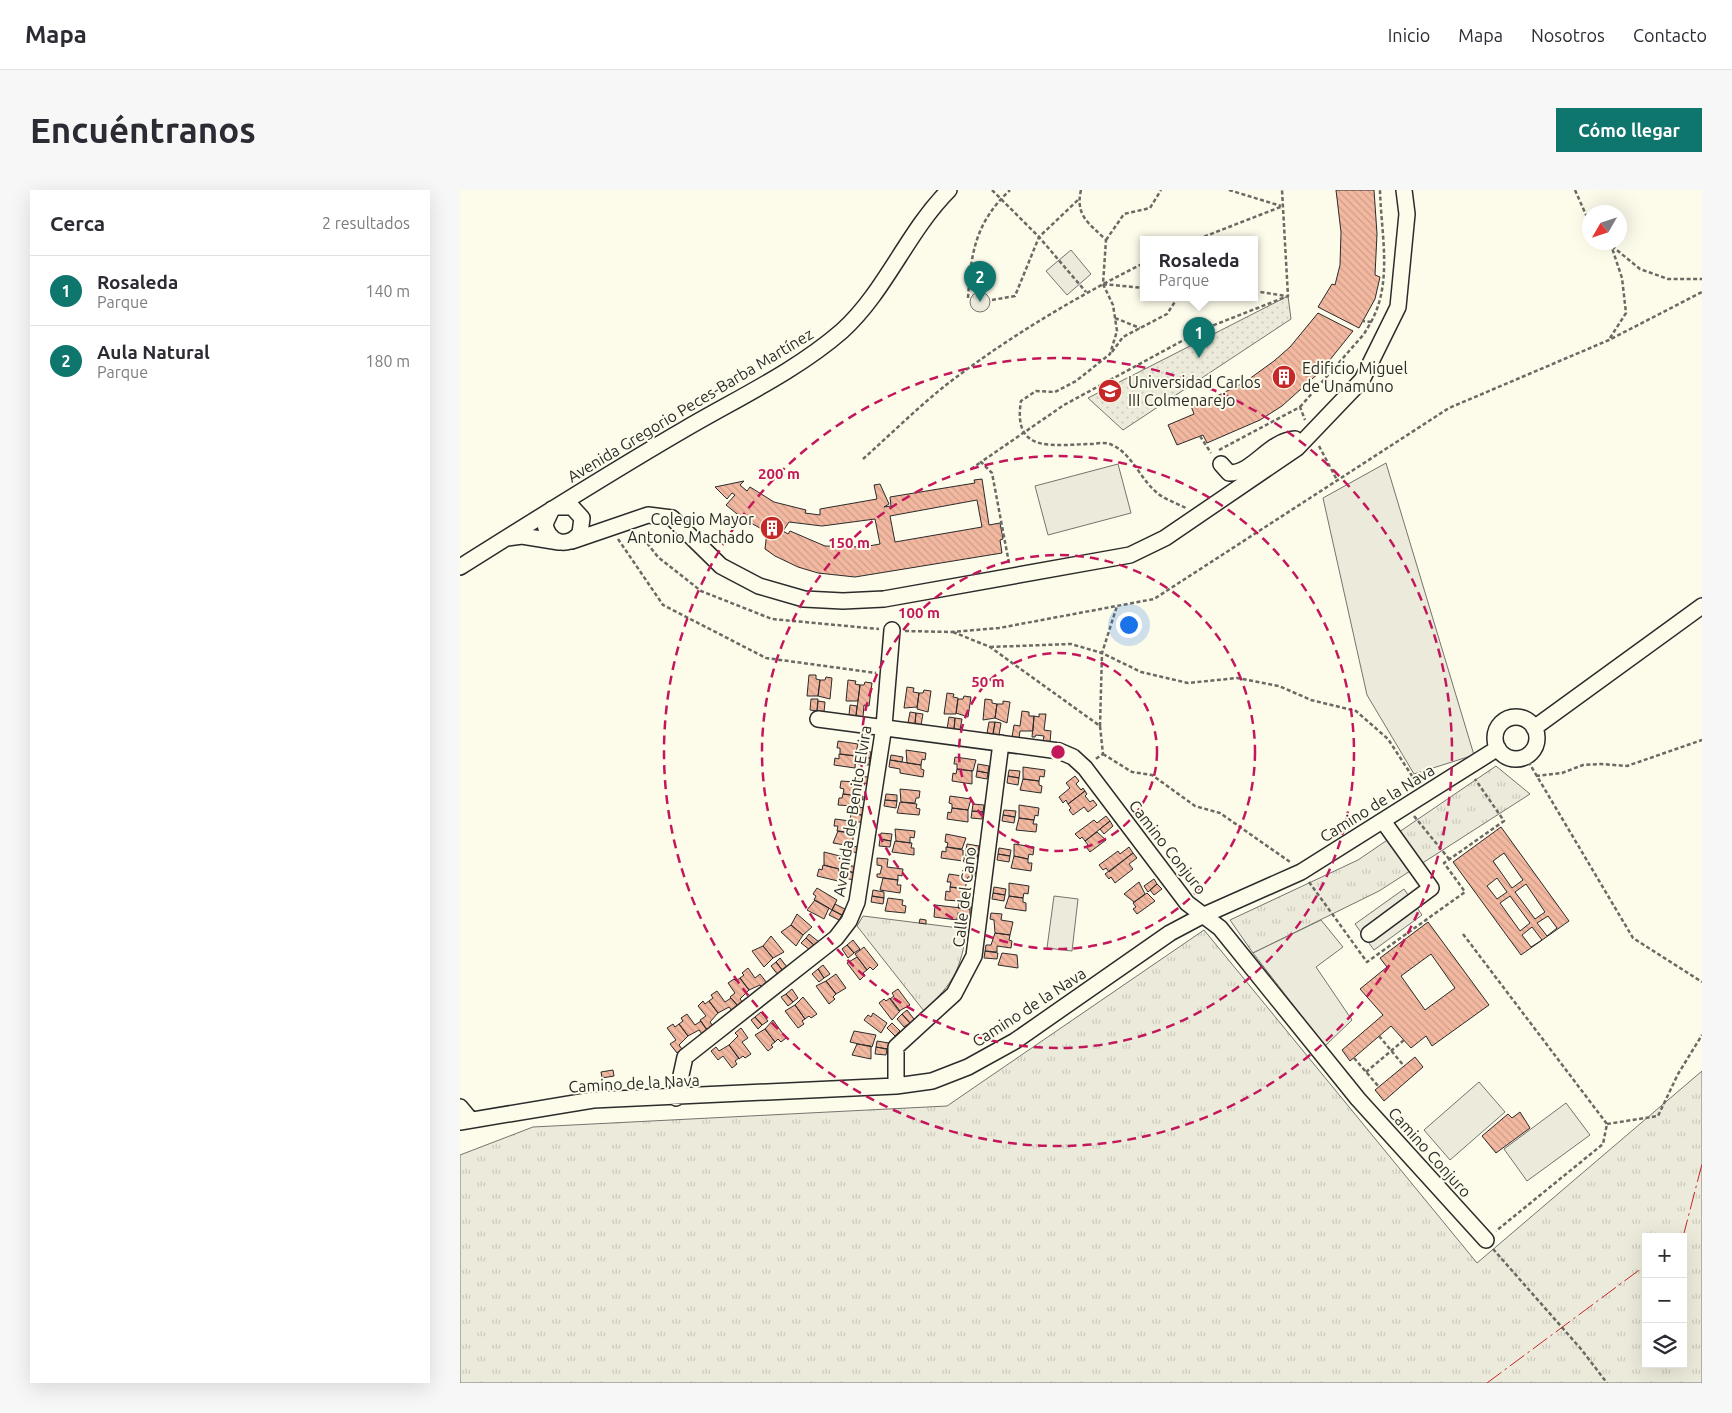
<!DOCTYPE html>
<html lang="es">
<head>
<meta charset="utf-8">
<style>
	body { margin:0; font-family:Ubuntu,sans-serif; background:#f7f7f7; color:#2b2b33 }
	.controls { position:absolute; right:15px; bottom:15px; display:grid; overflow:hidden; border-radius:0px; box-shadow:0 5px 20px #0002 }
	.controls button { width:45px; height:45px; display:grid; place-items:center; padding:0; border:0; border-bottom:1px solid #e1e1e2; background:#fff; color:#2b2b33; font:25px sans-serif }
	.compass { position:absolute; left:1122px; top:15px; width:45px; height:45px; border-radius:50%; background:#fff; box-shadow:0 5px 20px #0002; rotate:231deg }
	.you { position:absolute; left:668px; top:434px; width:18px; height:18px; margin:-12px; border:4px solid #fff; border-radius:50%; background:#1a73e8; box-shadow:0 0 0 8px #1a73e833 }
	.badge { display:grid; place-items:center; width:32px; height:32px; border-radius:50%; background:#0f766e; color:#fff; font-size:16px; font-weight:700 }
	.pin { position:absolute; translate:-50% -41px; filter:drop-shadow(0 1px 2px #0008) }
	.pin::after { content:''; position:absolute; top:26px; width:18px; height:15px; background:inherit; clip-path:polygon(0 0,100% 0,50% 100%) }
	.popup { position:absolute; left:680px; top:46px; width:118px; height:65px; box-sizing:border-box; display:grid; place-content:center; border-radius:0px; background:#fff; filter:drop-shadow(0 1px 4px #0005); font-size:16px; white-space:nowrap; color:#7c7c81 }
	.popup b { font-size:19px; color:#2b2b33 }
	.popup::after { content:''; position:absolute; left:50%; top:100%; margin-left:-10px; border:10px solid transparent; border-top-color:#fff }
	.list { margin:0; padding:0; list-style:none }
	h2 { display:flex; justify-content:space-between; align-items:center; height:65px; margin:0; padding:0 20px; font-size:21px }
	h2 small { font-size:16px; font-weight:400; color:#7c7c81 }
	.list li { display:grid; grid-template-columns:32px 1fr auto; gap:15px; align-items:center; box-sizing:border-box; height:70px; padding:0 20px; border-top:1px solid #e1e1e2 }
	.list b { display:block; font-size:19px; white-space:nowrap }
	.list p { margin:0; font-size:16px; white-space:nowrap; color:#7c7c81 }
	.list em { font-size:16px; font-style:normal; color:#7c7c81 }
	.icon { flex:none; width:28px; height:28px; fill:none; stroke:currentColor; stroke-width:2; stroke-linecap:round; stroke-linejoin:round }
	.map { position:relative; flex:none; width:1242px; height:1193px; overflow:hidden; border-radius:0px }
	header { display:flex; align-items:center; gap:30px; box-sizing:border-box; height:70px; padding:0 25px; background:#fff; border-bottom:1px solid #e1e1e2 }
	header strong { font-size:24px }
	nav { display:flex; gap:28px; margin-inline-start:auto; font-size:18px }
	.intro { display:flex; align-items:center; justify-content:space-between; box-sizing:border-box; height:120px; padding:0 30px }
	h1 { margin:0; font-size:35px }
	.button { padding:12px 22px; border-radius:0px; background:#0f766e; color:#fff; font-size:18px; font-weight:700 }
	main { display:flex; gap:30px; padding:0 30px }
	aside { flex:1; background:#fff; border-radius:0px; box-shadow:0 5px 20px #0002 }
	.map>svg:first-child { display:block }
</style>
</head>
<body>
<header>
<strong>Mapa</strong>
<nav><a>Inicio</a><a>Mapa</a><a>Nosotros</a><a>Contacto</a></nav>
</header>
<div class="intro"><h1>Encuéntranos</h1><a class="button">Cómo llegar</a></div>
<main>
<aside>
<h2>Cerca<small>2 resultados</small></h2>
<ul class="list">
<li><span class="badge">1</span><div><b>Rosaleda</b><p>Parque</p></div><em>140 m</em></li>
<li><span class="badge">2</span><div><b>Aula Natural</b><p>Parque</p></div><em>180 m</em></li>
</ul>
</aside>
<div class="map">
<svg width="1242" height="1193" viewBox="0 0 1242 1193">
	<defs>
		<pattern id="grass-tufts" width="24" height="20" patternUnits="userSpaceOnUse" patternTransform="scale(1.25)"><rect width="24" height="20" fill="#ecebdb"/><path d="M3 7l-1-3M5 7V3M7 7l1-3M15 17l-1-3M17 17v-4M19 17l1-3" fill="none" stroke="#cbcabc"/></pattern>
		<pattern id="garden-dots" width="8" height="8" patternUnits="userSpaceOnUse" patternTransform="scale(1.25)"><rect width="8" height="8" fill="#ecebdb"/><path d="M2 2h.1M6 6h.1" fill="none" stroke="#cbcabc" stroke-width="1.8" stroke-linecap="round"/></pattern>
		<pattern id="building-back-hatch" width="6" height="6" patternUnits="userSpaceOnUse" patternTransform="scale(1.25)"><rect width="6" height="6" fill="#f2b8a0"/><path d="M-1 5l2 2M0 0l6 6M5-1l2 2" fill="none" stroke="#d09e8a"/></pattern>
	</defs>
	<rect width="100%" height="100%" fill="#fdfbea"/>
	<path fill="url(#grass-tufts)" stroke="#74746e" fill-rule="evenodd" d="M510 112a10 10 0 1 1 20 0a10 10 0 1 1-20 0Z
		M1036,576L1070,604L919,701L793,763L770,730L898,670Z
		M403,726L507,739C500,781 495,791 464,821L397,736Z
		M744,740L1017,1073L1242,881V1193H0V965L73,937L487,916ZM1186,1047H1223V1174H1186Z"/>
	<path fill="url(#garden-dots)" stroke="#74746e" d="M828,106L831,129L663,240L628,208Z"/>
	<path fill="#ecebdb" stroke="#74746e" d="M658,274L671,323L588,345L575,296Z
		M594,706L618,709L612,761L587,758Z
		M1019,892L1045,922L990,970L964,940Z
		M1106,913L1130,945L1067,991L1044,959Z"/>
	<path fill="#eceadb" stroke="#74746e" d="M611,60L631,84L607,105L586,81Z
		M926,273L1014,565L954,584L907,505L863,308Z
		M944,699L962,725L914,760L895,734Z
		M861,730L883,757L856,777L892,830L865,856L793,763Z"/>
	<path fill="url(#building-back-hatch)" stroke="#2b2b2b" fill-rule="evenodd" d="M876,0H914L917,44L915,85L920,87L915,109L899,138L858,117L872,94L875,95L880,75L881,42Z
		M858,123L893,141L861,181L822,216L800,230L747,253L743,245L717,255L708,235L734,224L731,216L745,212L785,192L814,171L830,157Z
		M522,289L529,335L540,333L543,349L540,350L542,363L395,387L358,383L338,377L315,366L305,359L307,342L282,328L266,315L275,305L272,303L267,309L255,297L284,291L280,295L287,301L290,297L314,312L346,320L345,323L360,325V319L417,309L414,295L420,294L429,314L424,317L431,316L430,307L515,293L514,290ZM517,310L522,337L435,352L430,326ZM415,329L420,354L403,357L365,356L330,341L328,344L323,341L329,332L362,336Z
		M349,485H356V489L360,490L358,506H347Z
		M366,487L372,488L370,509L358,506L360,490H365Z
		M388,490L396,491L395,494L400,495L398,511H386Z
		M405,492L412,493L409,516L404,515L403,527L396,526L400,495H404Z
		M447,497L454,498L453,502L459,503L457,517L444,518Z
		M464,500L471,501L468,522L457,519L459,503H463Z
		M487,503L494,504L493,507L498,508L496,524H484Z
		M504,506L511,507L508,527L496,523L498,509H503Z
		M351,509H358L357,521L350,520Z
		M525,509L532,510V513L537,514L535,528L523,530Z
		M358,511L365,512L364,522L357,521Z
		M543,511L550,512L547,533L535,528L537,514H543Z
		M390,515L397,516L396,526L389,525Z
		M562,521L569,522V526H574L573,541H560L559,548L552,547L554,535L560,536Z
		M450,522L456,523L455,534L448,533Z
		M456,523L463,524L461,535L455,534Z
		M579,524H586L584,540L591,541L590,552L583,551L584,546L576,545L575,547H572L574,526L579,527Z
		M489,527L495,528L494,539H487Z
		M495,528L502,529L500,540L494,539Z
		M529,532H535L533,544L527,543Z
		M535,532L541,533L539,545L533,544Z
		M378,551L398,554L395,566L380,564V558H377Z
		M446,560L466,563L465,570L462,569L461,575L447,573Z
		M399,561L411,562L410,568L398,567Z
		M379,564L396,566L395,578L374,575L375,568L379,569Z
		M431,565L443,567L442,572L430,570Z
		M399,567L410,568L409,575L398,574Z
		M495,567L516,570L513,581L497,579V574H494Z
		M430,570L461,575V579L464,580L463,587L440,583V579L429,577Z
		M518,574L529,576L528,583L517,581Z
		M563,577L585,580L584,587L580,586L579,591L563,589Z
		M497,579L512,581V594L492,591L493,583L496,584Z
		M549,580L560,581L559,588L548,586Z
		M517,581L528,583L527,589L516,587Z
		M395,586L408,587L407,594L402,593L398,606L383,604L384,599L380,598L381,591L395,592Z
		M548,586L559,588L558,595L547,593Z
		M615,586L619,591L616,594L621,600L623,598L625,601L608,614L606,610L603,613L599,607L610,598L606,593Z
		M563,589L579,591V595L582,596L581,603L560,600Z
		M440,599L460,601L459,608H456L455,613L441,612Z
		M625,601L627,604L625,606L630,612L633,610L637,615L628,622L624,617L613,625L609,620L611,618L608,614Z
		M383,604L403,606V610L400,609L399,617L404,618L403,625L392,624L393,616L378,615L379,608H382Z
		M426,604L437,605V611L425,610Z
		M490,606L511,609L508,620L492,618V614L489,613Z
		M425,610L437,611L436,618L424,616Z
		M440,612L457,614L456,618L460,619L459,625L437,623Z
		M513,614L524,615L523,622L512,621Z
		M559,615L579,618L578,626L575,625L574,630L559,628Z
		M492,618L508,620V632L487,629L488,622L491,623Z
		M544,620L556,621L555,627L543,625Z
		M512,621L523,622L522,629L511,628Z
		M391,624L403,625L402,632H398L394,644L377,641L378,636H374L375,629L390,631Z
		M543,625L555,627L554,633L542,631Z
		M646,626L650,631L625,651L622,647L620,649L615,644L634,630L637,633Z
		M559,628L574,630L573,634H577L576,642L556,640Z
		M650,631L653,636L644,644L640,639Z
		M1041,637L1109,731L1061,765L993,672ZM1044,663L1063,690L1052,698L1033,671ZM1037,688L1047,702L1037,709L1027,696ZM1066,694L1085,722L1075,729L1055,702ZM1050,706L1070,733L1060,741L1040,713ZM1088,726L1097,738L1087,746L1077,733ZM1072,737L1082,750L1071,757L1062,745Z
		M435,639L455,641L454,648L450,647V653L436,651Z
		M378,641L393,643V656L398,657V663L385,660V655L373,653Z
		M637,642L646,650L630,662L626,657L628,655L625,651Z
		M421,643L432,644L431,651L420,649Z
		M486,644L506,648L502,659L487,657L488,653L485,652Z
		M420,649L431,651L430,657L419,656Z
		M435,651L452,653L451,658H454V665L432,662Z
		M507,654L519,656L518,662L506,660Z
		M554,654L574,657L573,665L569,664L568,669L554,666Z
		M486,657L503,660V671L481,668L482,661L486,662Z
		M669,657L673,663L649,682L646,678L643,680L639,675L658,661L660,664Z
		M539,658L551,660L550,666L538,664Z
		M506,660L518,662L517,669L506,667Z
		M364,662L384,667L379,679L364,675Z
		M673,663L677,668L669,674L673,679L655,693L651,687L649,689L645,684Z
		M538,664L550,666L549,672L537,670Z
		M554,666L568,669V673H572L571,681L551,678Z
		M417,668L428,669L427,677L443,679L442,686L438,685V690L417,687V684H420L422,676L417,675Z
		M385,674L396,677L395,683L383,680Z
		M363,675L379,679L378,691L357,686L359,679L362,680Z
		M384,680L395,683L393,690L382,687Z
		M503,680L516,681L514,687H508L505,699L490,697L491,692H487L489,684L502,686Z
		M423,688L438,690L437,695H441L440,703L420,700Z
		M694,689L697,694L688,702L684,696Z
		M679,692L685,704L674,712L664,704Z
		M549,693L569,696L568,704L564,703L563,708L549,706Z
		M697,694L702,699L694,705L690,700Z
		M490,697L505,699V712L511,713L510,719L498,718L499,711L485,710L486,701L490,702Z
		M534,697L546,699L545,705L533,703Z
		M357,698L377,710L372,720L354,710L356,706L353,704Z
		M413,700L424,702V708L412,706Z
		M533,703L545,705L544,711L532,709Z
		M687,703L695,711L677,724L673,719L676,717L673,713Z
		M412,706L424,708L423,714L411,712Z
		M549,706L563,708V712L566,713V721L545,718Z
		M428,708L443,710L442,715L446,716L445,723L425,721Z
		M355,710L369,718L364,729L347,720Z
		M375,714L385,719L382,725L372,720Z
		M475,715L510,719V725L498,723L497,730L474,727Z
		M372,720L382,725L379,730L369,725Z
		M531,723L542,724L541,730L553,732L550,745L535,743L534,730L530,729Z
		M337,724L352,737L343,745L331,735Z
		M460,729L466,730V734L459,733Z
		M500,730L507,731L505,739L499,738Z
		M968,732L1029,815L972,856L966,846L951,858L931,836L890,871L882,860L923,825L900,799L927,777L920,768ZM971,764L995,798L965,820L941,786Z
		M331,735L343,745L336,756L321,742Z
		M535,743L550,745L549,750L552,751L551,758L537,756V762L525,761L526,755H531Z
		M349,744L359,752L355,756L346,748Z
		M311,746L324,762L313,768L303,756Z
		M346,748L355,756L350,760L341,753Z
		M393,750L400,759L394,763L387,755Z
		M387,755L394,763L388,768L382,759Z
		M303,756L313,768L304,777L292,761Z
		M404,757L418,775L413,780L410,777L407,780L395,764Z
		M525,761L538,763L537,769L524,768Z
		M542,763L557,765L558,778L538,775Z
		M397,767L407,780L403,783L405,785L400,790L387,773Z
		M320,768L327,777L323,781L316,772Z
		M316,772L323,781L318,785L311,776Z
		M363,775L370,784L364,788L358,779Z
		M288,778L295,788L300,784L307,793L302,797L300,795L289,800L280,788L284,785L282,783Z
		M358,779L364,788L359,792L352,784Z
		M376,784L386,798L376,804L366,791Z
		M280,788L289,800L280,809L283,813L278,816L270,807L275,803L268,793L274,789L276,791Z
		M366,791L376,804L373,807L375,809L369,814L356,796Z
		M332,799L338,808L333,812L326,804Z
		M438,799L450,815L439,821L430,809L434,806L432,803Z
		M257,801L265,812L271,808L278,816L272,821L269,817L258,823L249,811L253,808L251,805Z
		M326,804L333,812L328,816L321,807Z
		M343,807L357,824L351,828L349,826L345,829L335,815Z
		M430,808L440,821L432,830L419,813L424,809L426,811Z
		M243,811L245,814L249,811L258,823L250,832L253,836L247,840L240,830L246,826L238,816Z
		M335,815L345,829L342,831L344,834L338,838L325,821Z
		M447,820L454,829L450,833L442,824Z
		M301,822L308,831L302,835L295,827Z
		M413,823L427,833L421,843L404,830L408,825L411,827Z
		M227,824L235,835L241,831L247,840L242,844L239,840L228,846L219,834L223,831L221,828Z
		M442,824L450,833L444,837L437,829Z
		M295,827L302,835L298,839L291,830Z
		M313,830L326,848L321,852L318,849L315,852L305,839Z
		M432,833L440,841L435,846L427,838Z
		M213,834L215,837L219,834L228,846L219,855L222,859L217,863L210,854L216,850L207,838Z
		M281,838L288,848L282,852L291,864L285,868L283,866L279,869L269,855L278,846L275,843Z
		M305,839L315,852L311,855L313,857L308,861L295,845Z
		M394,841L416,845L412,857L390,852Z
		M417,851L429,853L427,859L416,857Z
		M397,854L411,856V869L392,865Z
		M269,855L279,868L275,871L277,874L272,878L263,866L258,870L251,861L256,857L259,861Z
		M416,857L427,859L426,865L415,864Z
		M955,867L963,877L924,911L915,900Z
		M153,880L154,886L142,888L141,882Z
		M1060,922L1070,938L1036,963L1022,946L1048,924L1052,928Z"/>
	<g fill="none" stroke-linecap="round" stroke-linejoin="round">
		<g stroke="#2b2b2b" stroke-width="18">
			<path id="minor" d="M761,274L769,283C794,283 808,251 835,249L837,258
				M92,319L85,334C88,353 108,359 120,343L122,328L112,317H97
				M47,348L62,346L99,352
				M112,351L188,325L212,328L261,376L299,396L344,409L383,411L424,409L670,365L705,348L837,258L902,190L938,117L947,24L944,0
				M0,377C75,330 149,283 225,239C278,208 336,181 382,141C426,101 447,42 489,0
				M1035 548a21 21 0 1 1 42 0a21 21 0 1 1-42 0Z
				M358,529L599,561L613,567L625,578L727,713L760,738L898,909L1026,1050
				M1074,538L1242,416
				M909,744L971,698L923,631
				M436,896V857L494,804L514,766L541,553
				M216,908L225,867L376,748L389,731L397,712L424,536L432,440
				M0,917L10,929
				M0,932L133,910L436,896L472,891L508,877L555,851L710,743L742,726L841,682L1038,558"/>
		</g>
		<path stroke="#6a6964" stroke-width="2.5" stroke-dasharray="4 2.5" stroke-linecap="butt" d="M532,0L579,47L626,102
			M621,0C615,26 629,33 646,50L643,94L653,115L657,141L650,164L616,191L595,202L576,201L561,211C552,266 596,254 633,254C639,253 647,252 652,255C671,263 680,288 696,302C704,309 716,313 726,318
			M769,0L821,16
			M1115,0L1130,34
			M738,49L823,16
			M646,50L664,24L690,18L701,0
			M1147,52L1180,79L1208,89H1242
			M643,94L684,98
			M794,101L826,106
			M508,108C511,63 515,33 550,0
			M532,110L555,106L579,47L619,9
			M655,128L680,138
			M911,132C933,92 921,44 920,0
			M1150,148L1166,123L1162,88L1152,58
			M652,162L663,147L707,124L718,107
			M840,217L904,144L911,132L902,131
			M740,246L751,263
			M859,256L877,290
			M759,260L840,217L845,230
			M403,269C430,245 457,218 486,195C547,148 614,108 684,73
			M511,279L521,272
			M179,343L198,367L241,401L312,429L419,439
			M158,349L203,415L306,468L416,483
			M549,373L532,283L521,272L604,215L744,139L828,106L822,0
			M445,441L491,442L539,438L694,409L989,218L1149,150L1242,102
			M493,442L530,457L640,536L643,564L634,570
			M530,457L611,454L642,463L681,482L728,493L777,488L819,496L851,510L896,521L928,549L954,589L952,597
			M640,536L642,463L657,416
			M643,564L672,582L692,585L735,616L760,623L830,672
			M1065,566L1173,748L1242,792
			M1076,586L1102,583L1123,575L1141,574L1167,576L1242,550
			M954,626L989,669
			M849,692L907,772L1005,702L984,673L1044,631L1015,589
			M1003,744L1147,934L1143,954L1036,1041
			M919,846L944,876
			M894,868L919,897
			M906,882L944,850
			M1147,934L1198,926L1218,884L1242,845
			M1033,1059L1121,1159L1147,1193"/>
		<use href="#minor" stroke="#fdfbea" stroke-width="15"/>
		<path stroke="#c62828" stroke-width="1" stroke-dasharray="18 4 2.5 4" stroke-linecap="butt" d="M1223,1047L1242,974
			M1027,1193L1186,1075"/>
	</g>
	<g fill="none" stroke="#c2185b" stroke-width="2.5" stroke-dasharray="9 6">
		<circle cx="598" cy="562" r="99"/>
		<circle cx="598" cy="562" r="197"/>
		<circle cx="598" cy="562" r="296"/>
		<circle cx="598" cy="562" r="394"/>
	</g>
	<defs>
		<g id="building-disc" transform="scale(1.25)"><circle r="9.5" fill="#c62828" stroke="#fdfbea"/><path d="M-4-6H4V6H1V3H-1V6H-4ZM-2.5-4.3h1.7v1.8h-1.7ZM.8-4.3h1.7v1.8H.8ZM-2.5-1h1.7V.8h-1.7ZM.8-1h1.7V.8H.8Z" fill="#fff"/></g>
		<g id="university-disc" transform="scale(1.25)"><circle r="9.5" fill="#c62828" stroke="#fdfbea"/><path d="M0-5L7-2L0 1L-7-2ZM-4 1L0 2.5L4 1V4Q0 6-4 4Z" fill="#fff"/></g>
	</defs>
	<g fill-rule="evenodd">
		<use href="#building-disc" x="824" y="187"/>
		<use href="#university-disc" x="650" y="201"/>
		<use href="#building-disc" x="312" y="338"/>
	</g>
	<g text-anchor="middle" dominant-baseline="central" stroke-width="4" stroke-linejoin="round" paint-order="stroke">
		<g font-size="16" fill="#2b2b2b" stroke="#fdfbea" text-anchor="start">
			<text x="842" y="178">Edificio Miguel<tspan x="842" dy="18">de Unamuno</tspan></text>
			<text x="668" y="192">Universidad Carlos<tspan x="668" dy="18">III Colmenarejo</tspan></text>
			<text x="294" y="329" text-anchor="end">Colegio Mayor<tspan x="294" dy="18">Antonio Machado</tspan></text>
		</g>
		<g font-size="16" fill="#2b2b2b" stroke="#fdfbea">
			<text transform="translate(230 215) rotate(-31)">Avenida Gregorio Peces-Barba Martínez</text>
			<text transform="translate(917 613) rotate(-32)">Camino de la Nava</text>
			<text transform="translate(392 621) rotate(-81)">Avenida de Benito Elvira</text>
			<text transform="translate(708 657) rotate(52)">Camino Conjuro</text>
			<text transform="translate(504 707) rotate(-83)">Calle del Caño</text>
			<text transform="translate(569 817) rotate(-33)">Camino de la Nava</text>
			<text transform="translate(174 893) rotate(-3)">Camino de la Nava</text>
			<text transform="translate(970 962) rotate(48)">Camino Conjuro</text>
		</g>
	</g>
	<circle cx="598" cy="562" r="8" fill="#c2185b" stroke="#fdfbea" stroke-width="2.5"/>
	<g font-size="15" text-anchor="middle" font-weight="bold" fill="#c2185b" stroke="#fdfbea" stroke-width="4" stroke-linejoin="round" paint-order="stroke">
		<text x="319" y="289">200 m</text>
		<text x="389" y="358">150 m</text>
		<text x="459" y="428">100 m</text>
		<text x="528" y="497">50 m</text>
	</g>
</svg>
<div class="controls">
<button>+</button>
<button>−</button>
<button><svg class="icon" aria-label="layers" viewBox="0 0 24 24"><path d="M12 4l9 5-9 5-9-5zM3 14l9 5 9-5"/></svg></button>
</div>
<svg class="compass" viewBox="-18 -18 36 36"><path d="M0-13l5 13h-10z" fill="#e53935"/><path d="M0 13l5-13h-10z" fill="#7c7c81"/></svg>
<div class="you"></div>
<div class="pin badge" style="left:739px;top:168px">1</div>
<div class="popup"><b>Rosaleda</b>Parque</div>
<div class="pin badge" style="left:520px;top:112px">2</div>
</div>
</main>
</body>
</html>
